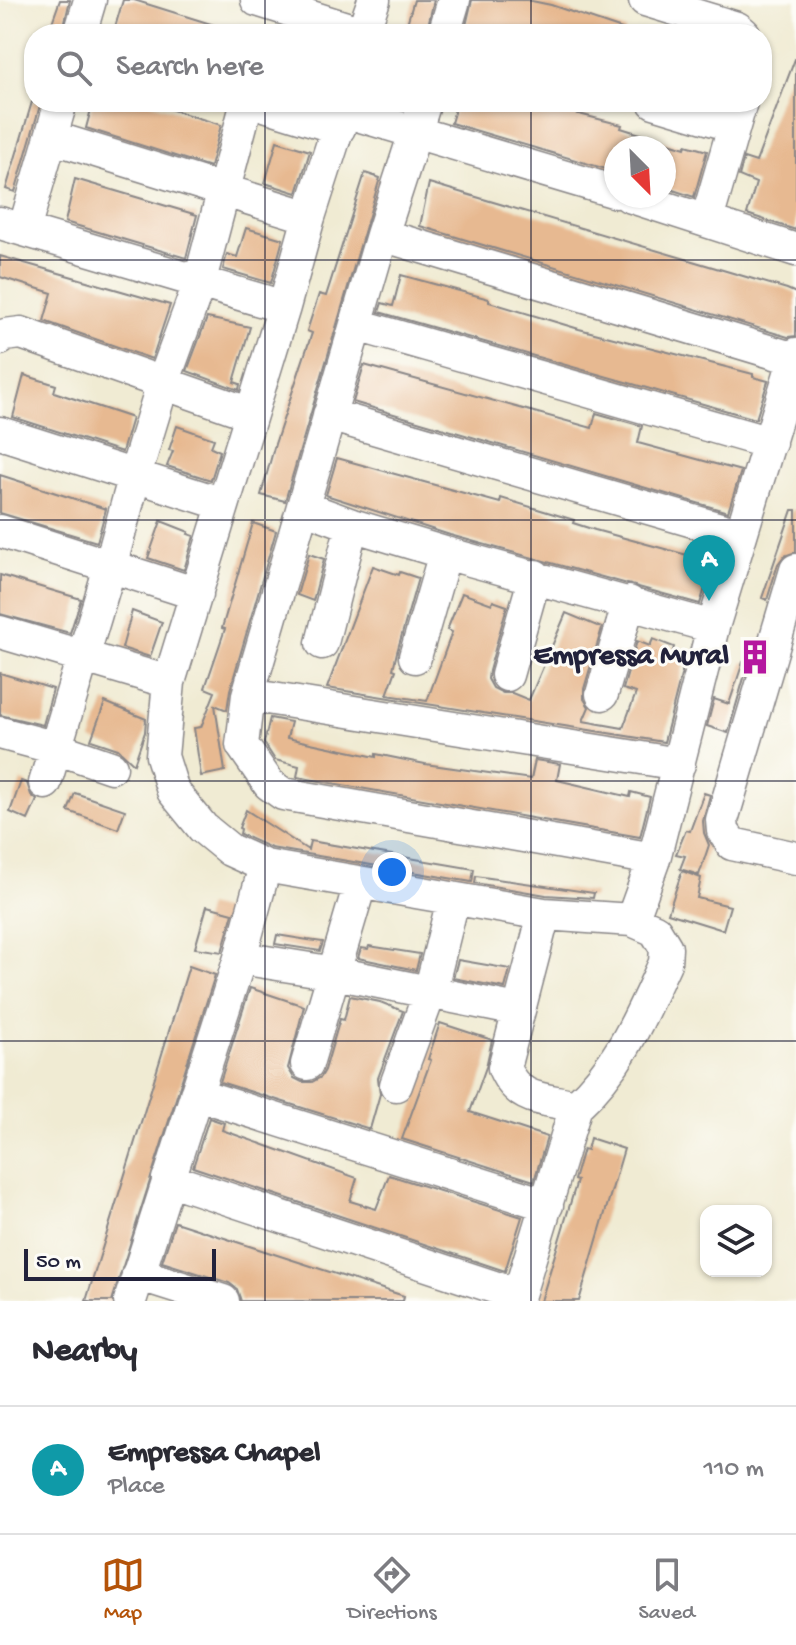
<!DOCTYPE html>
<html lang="en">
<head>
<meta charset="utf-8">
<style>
	body { margin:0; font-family:"Gochi Hand",sans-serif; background:#f7f7f7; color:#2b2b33 }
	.controls { position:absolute; right:24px; bottom:24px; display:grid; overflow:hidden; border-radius:16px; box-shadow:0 2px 6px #0004 }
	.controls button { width:72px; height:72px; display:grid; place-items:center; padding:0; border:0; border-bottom:2px solid #e1e1e2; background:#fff; color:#2b2b33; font:40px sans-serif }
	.compass { position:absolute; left:604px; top:136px; width:72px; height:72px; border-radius:50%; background:#fff; box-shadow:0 2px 6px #0004; rotate:156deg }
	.scale { position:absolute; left:24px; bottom:20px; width:192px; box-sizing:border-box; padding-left:8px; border:4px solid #22223b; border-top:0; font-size:22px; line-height:28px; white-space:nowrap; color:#22223b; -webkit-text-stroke:6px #fdfcf7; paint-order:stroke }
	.you { position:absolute; left:392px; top:872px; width:28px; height:28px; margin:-20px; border:6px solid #fff; border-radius:50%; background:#1a73e8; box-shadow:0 0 0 12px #1a73e833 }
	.badge { display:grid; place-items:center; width:52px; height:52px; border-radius:50%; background:#b45309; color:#fff; font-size:26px; font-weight:700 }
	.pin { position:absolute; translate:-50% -66px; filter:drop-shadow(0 2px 4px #0008) }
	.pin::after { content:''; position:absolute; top:42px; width:28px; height:24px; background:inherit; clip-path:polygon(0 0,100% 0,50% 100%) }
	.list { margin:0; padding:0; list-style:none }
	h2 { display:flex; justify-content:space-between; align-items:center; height:104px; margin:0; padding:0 32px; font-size:34px }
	h2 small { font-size:26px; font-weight:400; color:#7c7c81 }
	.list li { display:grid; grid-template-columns:52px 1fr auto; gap:24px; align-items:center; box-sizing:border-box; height:128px; padding:0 32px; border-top:2px solid #e1e1e2 }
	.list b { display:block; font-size:30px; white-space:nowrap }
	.list p { margin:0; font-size:26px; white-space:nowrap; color:#7c7c81 }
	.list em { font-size:26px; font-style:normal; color:#7c7c81 }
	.icon { flex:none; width:44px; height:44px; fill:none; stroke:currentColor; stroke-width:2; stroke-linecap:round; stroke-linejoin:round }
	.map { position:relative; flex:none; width:796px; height:1301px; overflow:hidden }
	.search { position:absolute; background:#fff; box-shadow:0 2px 6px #0004; left:24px; right:24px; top:24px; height:88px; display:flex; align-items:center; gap:20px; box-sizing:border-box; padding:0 28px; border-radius:32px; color:#7c7c81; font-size:30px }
	.sheet { height:232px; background:#fff }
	nav { display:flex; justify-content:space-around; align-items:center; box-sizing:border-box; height:112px; border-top:2px solid #e1e1e2; background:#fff; font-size:22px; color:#7c7c81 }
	nav a { display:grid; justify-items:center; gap:4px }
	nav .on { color:#b45309 }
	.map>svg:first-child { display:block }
</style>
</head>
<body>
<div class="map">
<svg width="796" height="1301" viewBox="0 0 796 1301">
	<rect width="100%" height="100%" fill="#fdfcf7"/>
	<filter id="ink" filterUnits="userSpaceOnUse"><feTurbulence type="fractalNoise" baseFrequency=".0125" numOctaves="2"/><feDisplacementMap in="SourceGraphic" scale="16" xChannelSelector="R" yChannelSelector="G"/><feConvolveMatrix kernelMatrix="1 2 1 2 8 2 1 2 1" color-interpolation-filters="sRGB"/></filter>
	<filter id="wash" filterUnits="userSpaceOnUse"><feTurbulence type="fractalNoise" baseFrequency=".006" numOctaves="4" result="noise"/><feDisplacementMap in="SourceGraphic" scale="32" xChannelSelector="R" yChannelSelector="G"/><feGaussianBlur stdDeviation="1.8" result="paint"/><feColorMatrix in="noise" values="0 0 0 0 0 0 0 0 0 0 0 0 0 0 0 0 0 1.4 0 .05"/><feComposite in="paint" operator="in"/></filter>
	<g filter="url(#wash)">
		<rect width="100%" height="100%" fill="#f0ebd3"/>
		<g id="blocks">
			<path fill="#e7b991" d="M60,0H70L62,34H48Z
				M123,0H134L227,29V34H113Z
				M414,0H434L426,34H404Z
				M472,0H527L551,5L625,30V34H464Z
				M795,59H796V230L747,214L756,183L739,176L744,158L756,162Z
				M32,102H41L15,192L6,189Z
				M93,102H147L221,125L210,167L86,128Z
				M457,102H532L622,125L621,128L685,148L686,145L707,151L694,197L664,187V148H616V172L451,123Z
				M277,141L310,151L297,193L265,183Z
				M365,173L380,178L285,501L261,495L275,444L312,333L307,331L319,294L326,296Z
				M75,179L197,215L186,258L65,222Z
				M429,183L787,289L796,293V336L788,337L420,226Z
				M246,228L283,239L271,283L223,269L227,254L237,257Z
				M0,256L170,305L152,359L44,321L52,293L0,277Z
				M401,275L489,299V302L579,329L753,374V377L768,381L756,419L379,312L382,303L393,306Z
				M207,318L250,327L234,382L240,384L239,390L187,371Z
				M364,365L592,428L596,413L642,426L638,443L741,471L728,512L353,402Z
				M24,375L56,385L54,392L132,418L122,452L13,417Z
				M177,426L214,439L211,447L220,451L211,480L167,466L173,451L169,450Z
				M337,458L500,503L501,498L574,520L573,523L595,530L713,562L700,604L450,535L326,495Z
				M0,475L106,509L97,542L0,513Z
				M792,510H796V552L784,556L778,564L767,600L762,598Z
				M161,521L189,532L188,534L194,536L184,570L148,558Z
				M253,523L276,531L230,690L227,710L215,705L225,771L201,776L194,728L201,727L215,692L205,688L225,629L222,628Z
				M309,554L324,559L313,601L297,595Z
				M373,566L399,575L400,572L418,578L397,652L393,669L396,670L387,695L427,701L452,632L447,630L462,593L492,604L493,601L507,606L489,671L488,679L493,688L503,693H512L529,700L566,613L602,628L584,689V699L589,707L583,721L623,728L636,693L623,689L637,641L650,646L653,639L674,647L673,651L686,656L664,742L327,688Z
				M0,575L81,599L70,633L0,614Z
				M132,611L162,622L150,657L122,648Z
				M743,662L748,664L728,733L707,726L714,699L729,704Z
				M0,673L53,689L43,725L0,715Z
				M105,702L146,719L145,732L134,764L118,749L91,740Z
				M270,718L291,722L287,738L376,757V754L425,764L531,779L535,760L560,764L557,780L630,797L631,792L650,797L640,837L297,777L299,766L275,760L264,743Z
				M21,781L27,783L31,795L37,800L28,820L10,812Z
				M75,793L125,810L118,829L68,811Z
				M704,793L710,795L703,821L704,833L709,845L699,875L680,869L685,856L676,854L686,830L690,831Z
				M246,810L308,850L310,841L474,869L472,882L271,848L240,834L241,829L239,828Z
				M682,871L701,878L697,898L730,906L723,930L668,913Z
				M476,876L594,893L593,898L546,895L475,883Z
				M207,906L233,913L222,952L195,948Z
				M277,935L308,940L323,942L320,951L275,944Z
				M369,946L420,954L416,970L358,958L361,948L368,949Z
				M458,960L510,969L505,988L453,978Z
				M189,966L215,975L112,1301H86Z
				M250,988L304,1006L288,1068L294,1078L302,1082H312L321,1077L325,1070L340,1019L344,1020L350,996L380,1002L403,1011L378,1078L380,1094L370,1129L220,1082Z
				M440,1023L492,1040L486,1067L470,1112L547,1137L534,1181L402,1139L431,1060L428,1059Z
				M209,1118L224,1123L222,1130L357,1178L350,1201L376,1209L389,1175L522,1217L505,1271L193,1167Z
				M590,1138L624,1149L602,1223L579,1301H541L577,1181L574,1180L583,1149L587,1150Z
				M175,1222L404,1296L403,1301H241L237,1289L229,1283L162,1262Z"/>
		</g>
	</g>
	<g filter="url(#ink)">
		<use href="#blocks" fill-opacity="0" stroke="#898687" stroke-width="2"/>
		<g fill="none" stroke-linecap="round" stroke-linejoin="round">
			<g stroke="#898687" stroke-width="35">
				<path id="minor" d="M257,0L362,33
					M645,0L737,28L744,34
					M80,34L90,0
					M362,34L374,0
					M444,34L454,0
					M255,102L339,128
					M346,102L309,217L284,307L169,682L162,756L173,791L203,828L230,850L265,866L544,914L632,920L655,930L666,948L665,963C640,1017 621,1065 576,1106L517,1301
					M425,102L382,235L248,695L242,745L269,784L283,794L654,859
					M654,102L734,126
					M344,111L616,192
					M51,137L309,217
					M629,196L796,250
					M707,220L741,102
					M0,223L284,307
					M24,230L61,102
					M382,235L795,359
					M357,325L770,443
					M0,339L5,335L21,333L251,414
					M329,415L741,535
					M0,433L223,504
					M303,507L352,525L445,553L713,627
					M0,531L197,594
					M796,570L722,820L723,831L732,844L796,858
					M0,632L169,682
					M322,643L352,525
					M415,657L445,553
					M507,675L535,576
					M602,694L629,602
					M248,695L679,764
					M0,733L56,748L111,767
					M45,783L110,567L135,475L163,383L199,284L247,102
					M544,914L504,1068C519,1102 543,1098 576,1106
					M632,920L654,859L713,627L796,354
					M240,958L335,973L518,1010
					M307,1064L360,884
					M396,1085L430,992L453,900
					M196,1094L547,1205
					M168,1179L518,1295
					M138,1274L223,1301
					M130,1301L240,958L265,866"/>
			</g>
			<use href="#minor" stroke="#fff" stroke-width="32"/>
		</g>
	</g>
	<path fill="none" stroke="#22223b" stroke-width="2" stroke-opacity="0.55" d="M265,0V34M531,0V34M265,102V1301M531,102V1301M0,260H796M0,520H796M0,781H796M0,1041H796"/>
	<defs>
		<g id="building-bare" transform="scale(2.76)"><path d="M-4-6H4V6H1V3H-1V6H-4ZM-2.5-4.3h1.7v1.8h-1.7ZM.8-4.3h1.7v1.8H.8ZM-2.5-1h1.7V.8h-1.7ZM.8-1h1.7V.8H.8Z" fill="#b5179e" stroke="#fdfcf7" stroke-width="2.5" paint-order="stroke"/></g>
	</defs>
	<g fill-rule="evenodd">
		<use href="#building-bare" x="755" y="657"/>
	</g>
	<g text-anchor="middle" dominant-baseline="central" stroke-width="6" stroke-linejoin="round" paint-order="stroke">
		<g font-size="30" font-weight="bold" fill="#22223b" stroke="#fdfcf7" text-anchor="end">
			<text x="729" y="657">Empressa Mural</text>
		</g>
	</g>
</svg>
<div class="controls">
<button><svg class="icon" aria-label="layers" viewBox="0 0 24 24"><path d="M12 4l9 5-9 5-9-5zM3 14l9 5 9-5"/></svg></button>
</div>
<svg class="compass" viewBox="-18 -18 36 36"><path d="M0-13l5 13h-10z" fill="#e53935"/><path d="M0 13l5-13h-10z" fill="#7c7c81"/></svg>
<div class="scale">50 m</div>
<div class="you"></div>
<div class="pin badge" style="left:709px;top:601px;background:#0f9aa8">A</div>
<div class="search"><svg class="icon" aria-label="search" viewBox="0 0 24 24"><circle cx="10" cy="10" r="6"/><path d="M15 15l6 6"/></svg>Search here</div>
</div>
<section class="sheet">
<h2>Nearby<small></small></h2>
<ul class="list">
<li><span class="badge" style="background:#0f9aa8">A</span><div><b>Empressa Chapel</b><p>Place</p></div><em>110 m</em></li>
</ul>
</section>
<nav>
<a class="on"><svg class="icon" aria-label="map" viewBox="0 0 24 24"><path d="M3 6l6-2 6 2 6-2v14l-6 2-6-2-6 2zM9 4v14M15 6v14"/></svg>Map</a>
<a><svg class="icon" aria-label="directions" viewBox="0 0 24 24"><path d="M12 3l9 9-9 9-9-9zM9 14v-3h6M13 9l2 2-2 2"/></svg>Directions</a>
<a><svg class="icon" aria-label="saved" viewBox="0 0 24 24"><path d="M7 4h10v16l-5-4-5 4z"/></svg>Saved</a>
</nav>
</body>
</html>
